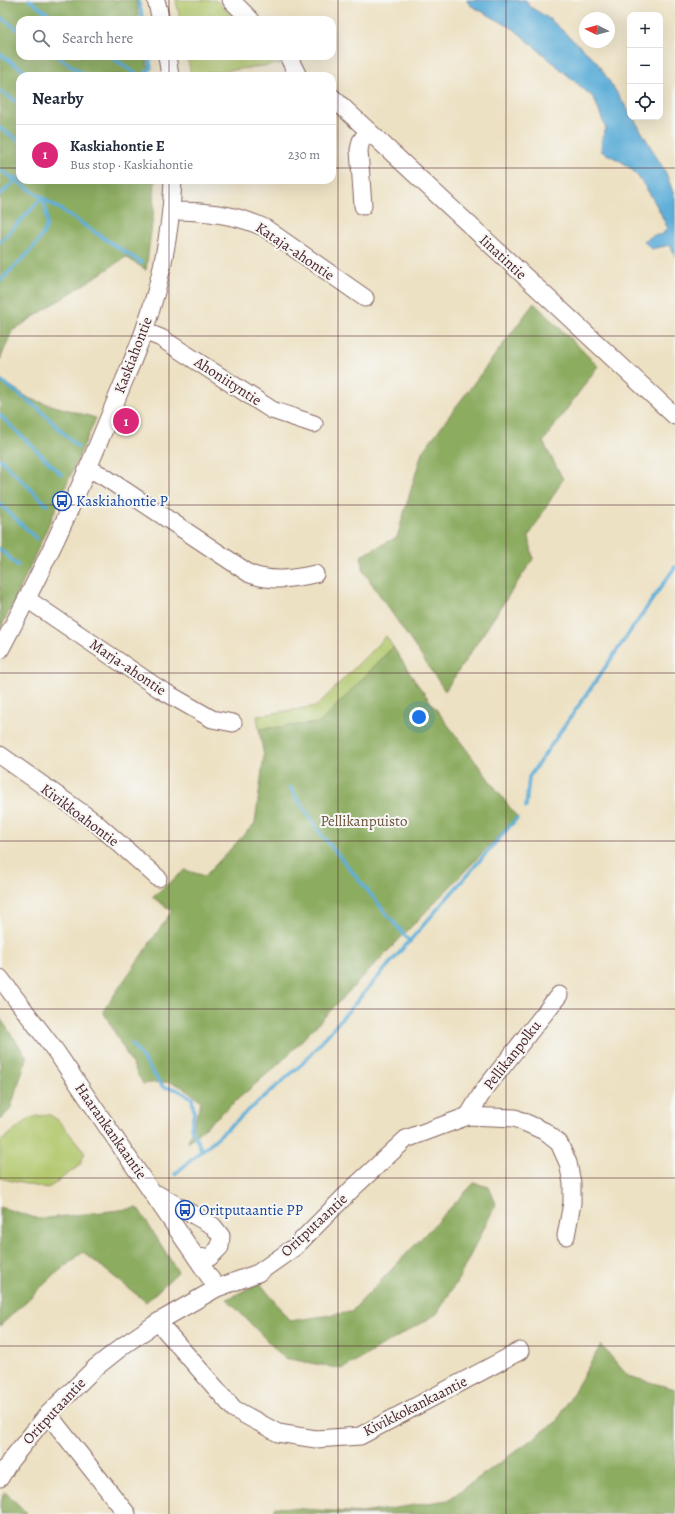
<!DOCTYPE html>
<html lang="en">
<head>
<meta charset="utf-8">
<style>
	body { margin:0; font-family:Alegreya,serif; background:#f6f6f7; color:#1f2937 }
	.controls { position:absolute; right:12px; top:12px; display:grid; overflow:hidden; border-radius:8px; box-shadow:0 4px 16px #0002 }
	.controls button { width:36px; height:36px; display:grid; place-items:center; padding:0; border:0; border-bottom:1px solid #e0e1e3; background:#fff; color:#1f2937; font:20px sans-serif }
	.compass { position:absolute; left:579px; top:12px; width:36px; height:36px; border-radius:50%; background:#fff; box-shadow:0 4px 16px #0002; rotate:275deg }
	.you { position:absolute; left:419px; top:717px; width:14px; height:14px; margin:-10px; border:3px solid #fff; border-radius:50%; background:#1a73e8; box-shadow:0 0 0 6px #1a73e833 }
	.badge { display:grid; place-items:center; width:26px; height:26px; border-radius:50%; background:#db2777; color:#fff; font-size:13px; font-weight:700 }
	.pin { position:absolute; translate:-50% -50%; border:2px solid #fff; box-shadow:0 1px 4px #0006 }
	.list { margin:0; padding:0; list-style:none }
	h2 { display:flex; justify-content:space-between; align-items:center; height:52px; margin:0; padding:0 16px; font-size:17px }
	h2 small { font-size:13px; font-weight:400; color:#747a83 }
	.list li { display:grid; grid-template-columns:26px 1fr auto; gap:12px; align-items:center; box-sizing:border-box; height:60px; padding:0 16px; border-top:1px solid #e0e1e3 }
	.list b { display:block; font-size:15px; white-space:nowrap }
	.list p { margin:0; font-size:13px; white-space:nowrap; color:#747a83 }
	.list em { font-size:13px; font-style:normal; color:#747a83 }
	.icon { flex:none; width:22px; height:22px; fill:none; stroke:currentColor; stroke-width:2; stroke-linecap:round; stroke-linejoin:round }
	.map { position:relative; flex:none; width:675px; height:1514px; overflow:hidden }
	.search { position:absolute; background:#fff; box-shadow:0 4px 16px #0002; left:16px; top:16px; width:320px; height:44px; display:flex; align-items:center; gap:10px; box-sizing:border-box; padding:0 14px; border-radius:12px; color:#747a83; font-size:15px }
	.panel { position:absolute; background:#fff; box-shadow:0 4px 16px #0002; left:16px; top:72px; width:320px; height:112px; border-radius:12px }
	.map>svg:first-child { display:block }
</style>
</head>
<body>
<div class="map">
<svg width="675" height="1514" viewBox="0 0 675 1514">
	<rect width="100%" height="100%" fill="#f6f6f2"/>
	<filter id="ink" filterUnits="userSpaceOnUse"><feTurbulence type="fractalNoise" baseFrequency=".025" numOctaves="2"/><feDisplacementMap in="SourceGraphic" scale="8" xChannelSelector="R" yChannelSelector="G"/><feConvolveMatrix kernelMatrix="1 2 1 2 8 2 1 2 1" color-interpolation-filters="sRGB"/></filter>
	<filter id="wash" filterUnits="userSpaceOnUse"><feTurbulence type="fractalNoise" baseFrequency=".012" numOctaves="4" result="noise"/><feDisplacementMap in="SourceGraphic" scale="16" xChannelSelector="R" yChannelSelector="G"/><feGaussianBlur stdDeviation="0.9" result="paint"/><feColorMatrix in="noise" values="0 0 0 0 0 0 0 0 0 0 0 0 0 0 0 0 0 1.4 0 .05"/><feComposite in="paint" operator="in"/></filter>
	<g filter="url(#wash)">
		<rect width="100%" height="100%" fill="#ede1c3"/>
		<path fill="#b1c76c" stroke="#7e734c" d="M176,0H216L236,20H180Z
			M187,56H272L280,64L191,75Z
			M386,636L393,647L320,723L259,729L257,716L317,706Z
			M48,1114L58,1120L85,1152L80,1165L47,1189L0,1178V1142L30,1118Z"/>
		<path fill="#8cac60" stroke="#6b6646" d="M0,0H136L139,20H20V56H146L150,75L20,76V180H155L154,208L146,270L126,257L12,331L0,360Z
			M534,303L598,366L543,442L563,479L529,536L533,559L445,691L364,572L361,556L397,537L422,452Z
			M0,379L30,399L96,418L15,600L0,629Z
			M393,647L415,681L517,817L281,1062L188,1142L201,1101C177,1082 174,1080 143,1084L103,1011L172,911L152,897L185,870L205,876L255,823L264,756L259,729L320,723Z
			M0,1018L27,1057L10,1110L0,1120Z
			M474,1183L489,1187L496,1204L459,1278L437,1314L342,1369L284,1358L227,1299L260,1283L290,1321L351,1312Z
			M0,1207L39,1219L138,1208L178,1272L146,1302L83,1252L54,1275L0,1326Z
			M601,1345L628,1376L675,1389V1514H272L275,1507L362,1513L448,1500L556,1422Z
			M5,1492L28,1514H0V1504Z"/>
		<path fill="#5fafd9" stroke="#546782" d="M466,0H526L529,6L551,20L596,61L630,113V117H633L666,173L675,198V256L670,245L651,249L644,241L654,235H662L667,228C662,213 643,180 631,169C623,161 610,156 601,151L602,138L606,129L594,98L514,29L470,5Z"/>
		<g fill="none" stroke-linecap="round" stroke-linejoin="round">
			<path stroke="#5fafd9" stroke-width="3.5" d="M29,0L58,20
				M138,0L143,20
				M0,17L20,31
				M0,54L32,76
				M57,56L86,76
				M110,56L139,76
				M142,76L151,68L149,56
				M0,91L20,104
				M0,128L20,141
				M0,170L142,263
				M0,195L20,176
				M0,242L43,197
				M0,281C14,266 39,247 46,227C49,218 45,206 43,197
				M0,380L39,409L78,447
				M0,415L61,474
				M0,459L47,505
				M0,504L37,539
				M0,549L18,566
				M290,787L321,834L410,942
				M526,807L529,777L675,567
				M132,1044L163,1087L176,1089L192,1098L194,1112L191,1128L202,1151
				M175,1174L302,1064L517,818"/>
		</g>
	</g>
	<g filter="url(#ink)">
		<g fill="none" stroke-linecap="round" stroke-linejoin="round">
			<g stroke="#836360" stroke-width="19">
				<path id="minor" d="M156,0L161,20
					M231,0L251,20
					M167,56L170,76
					M288,56L298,76
					M332,97L675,416
					M363,206L359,150L361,141L368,131
					M172,211C204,211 236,214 265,228L365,298
					M144,331L161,338L272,410L314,424
					M88,468L103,476L250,574C272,582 292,579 315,574
					M27,599L158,688L212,719L233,723
					M0,650C41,574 78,495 110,415C121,387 134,359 144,331C161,282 171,231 173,180
					M0,755L95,822L158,878
					M0,978L57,1053L217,1288
					M468,1116L484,1090L559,995
					M157,1194L213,1226L221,1236L220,1247L210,1257L197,1258
					M158,1322L234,1409L278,1433L316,1439L360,1436L520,1351
					M48,1414L127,1514
					M0,1478L10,1461L48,1414L95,1368L124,1345L158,1322L217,1288L258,1273L295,1247L353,1188L406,1139L468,1116L515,1118L544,1131L559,1143L568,1163L572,1183V1203L566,1236"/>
			</g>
			<use href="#minor" stroke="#fff" stroke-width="17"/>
		</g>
	</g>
	<path fill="none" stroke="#4a1f2b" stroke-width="1" stroke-opacity="0.55" d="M169,0V20M338,0V1514M506,0V1514M169,56V76M0,168H20M332,168H675M169,180V1514M0,336H675M0,505H675M0,673H675M0,841H675M0,1009H675M0,1178H675M0,1346H675"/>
	<defs>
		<g id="bus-ring" transform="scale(1)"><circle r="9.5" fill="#f6f6f2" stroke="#1a4fb4" stroke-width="1.5"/><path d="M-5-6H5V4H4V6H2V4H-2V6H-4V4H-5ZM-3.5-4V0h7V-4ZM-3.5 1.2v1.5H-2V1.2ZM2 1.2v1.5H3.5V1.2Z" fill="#1a4fb4"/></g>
	</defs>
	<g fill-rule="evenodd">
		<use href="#bus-ring" x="62" y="501"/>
		<use href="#bus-ring" x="185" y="1210"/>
	</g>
	<g text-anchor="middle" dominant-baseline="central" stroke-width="4" stroke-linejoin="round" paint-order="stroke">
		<g font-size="15" fill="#4a1f2b" stroke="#f6f6f2">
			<text transform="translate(295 251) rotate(34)">Kataja-ahontie</text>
			<text transform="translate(503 257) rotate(43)">Iinatintie</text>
			<text transform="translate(133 355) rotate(-69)">Kaskiahontie</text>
			<text transform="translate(228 381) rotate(33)">Ahoniityntie</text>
			<text transform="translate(128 667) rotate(34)">Marja-ahontie</text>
			<text transform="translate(80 815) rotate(37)">Kivikkoahontie</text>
			<text transform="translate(512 1055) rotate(-52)">Pellikanpolku</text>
			<text transform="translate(111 1131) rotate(55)">Haarankankaantie</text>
			<text transform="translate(314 1225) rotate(-43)">Oritputaantie</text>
			<text transform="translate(415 1406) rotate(-27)">Kivikkokankaantie</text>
			<text transform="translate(54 1411) rotate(-47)">Oritputaantie</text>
		</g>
		<g font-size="15" fill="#164399" stroke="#f6f6f2" text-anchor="start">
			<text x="76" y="501">Kaskiahontie P</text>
			<text x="199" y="1210">Oritputaantie PP</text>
		</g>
		<g font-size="15" fill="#69513e" stroke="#f6f6f2">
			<text x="364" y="821">Pellikanpuisto</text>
		</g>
	</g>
</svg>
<div class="controls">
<button>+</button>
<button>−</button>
<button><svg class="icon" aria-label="locate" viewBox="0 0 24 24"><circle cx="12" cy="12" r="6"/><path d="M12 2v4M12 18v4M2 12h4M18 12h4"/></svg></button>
</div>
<svg class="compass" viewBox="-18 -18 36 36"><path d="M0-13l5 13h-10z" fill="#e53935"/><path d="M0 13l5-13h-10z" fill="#747a83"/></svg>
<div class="you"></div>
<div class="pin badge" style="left:126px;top:421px">1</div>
<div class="search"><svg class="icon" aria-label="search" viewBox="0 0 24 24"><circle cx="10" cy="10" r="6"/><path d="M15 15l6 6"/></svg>Search here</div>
<section class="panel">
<h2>Nearby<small></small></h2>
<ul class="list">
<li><span class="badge">1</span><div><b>Kaskiahontie E</b><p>Bus stop · Kaskiahontie</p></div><em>230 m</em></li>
</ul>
</section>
</div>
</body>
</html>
